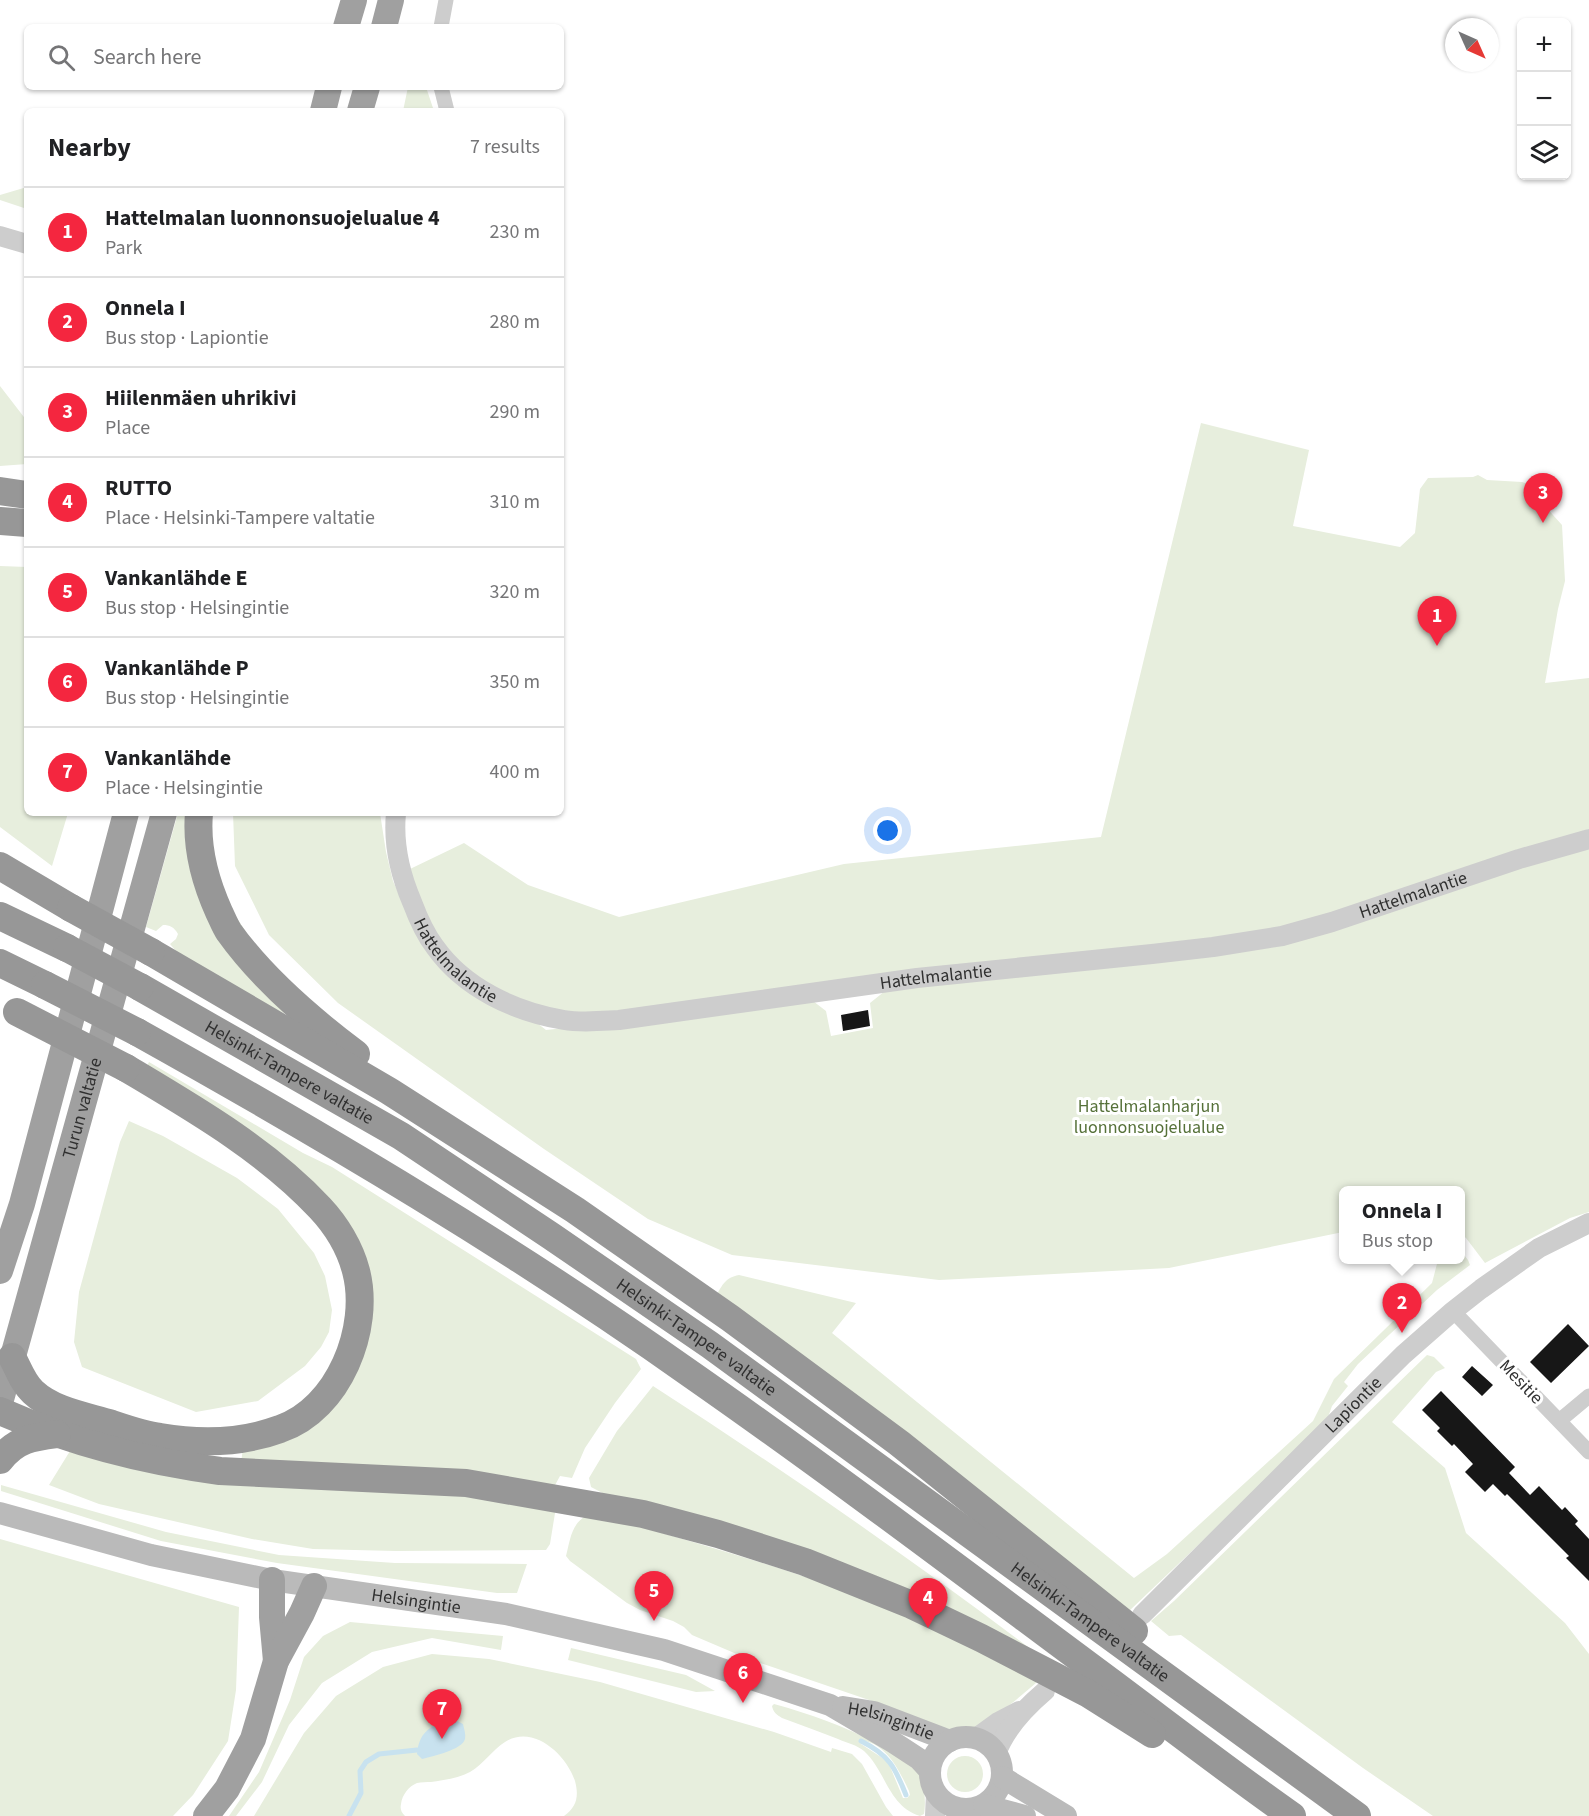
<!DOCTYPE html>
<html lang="en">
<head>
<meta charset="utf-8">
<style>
	body { margin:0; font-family:"Source Sans 3",sans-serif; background:#f6f6f6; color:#202124 }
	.controls { position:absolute; right:18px; top:18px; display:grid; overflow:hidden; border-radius:9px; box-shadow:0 2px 4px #0004 }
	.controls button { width:54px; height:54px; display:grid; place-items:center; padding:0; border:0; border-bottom:2px solid #e0e0e0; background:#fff; color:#202124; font:30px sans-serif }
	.compass { position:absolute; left:1445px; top:18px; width:54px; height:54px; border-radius:50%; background:#fff; box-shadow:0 2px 4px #0004; rotate:135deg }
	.you { position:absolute; left:888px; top:831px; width:21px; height:21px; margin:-15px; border:4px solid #fff; border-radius:50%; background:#1a73e8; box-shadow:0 0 0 9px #1a73e833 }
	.badge { display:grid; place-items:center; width:39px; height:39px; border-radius:50%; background:#f4263f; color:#fff; font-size:20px; font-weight:700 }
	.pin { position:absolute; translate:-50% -50px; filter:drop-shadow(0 2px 3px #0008) }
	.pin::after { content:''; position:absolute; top:32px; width:21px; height:18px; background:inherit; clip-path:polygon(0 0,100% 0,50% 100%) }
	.popup { position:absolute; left:1339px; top:1186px; width:126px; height:78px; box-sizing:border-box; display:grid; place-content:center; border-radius:9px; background:#fff; filter:drop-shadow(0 2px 4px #0005); font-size:20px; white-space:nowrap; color:#757577 }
	.popup b { font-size:22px; color:#202124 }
	.popup::after { content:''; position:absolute; left:50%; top:100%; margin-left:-12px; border:12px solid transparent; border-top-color:#fff }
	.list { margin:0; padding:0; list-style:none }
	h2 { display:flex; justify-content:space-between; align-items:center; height:78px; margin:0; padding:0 24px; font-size:26px }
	h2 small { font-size:20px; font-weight:400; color:#757577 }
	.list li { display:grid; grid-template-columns:39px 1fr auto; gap:18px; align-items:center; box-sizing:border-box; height:90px; padding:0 24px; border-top:2px solid #e0e0e0 }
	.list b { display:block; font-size:22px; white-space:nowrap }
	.list p { margin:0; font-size:20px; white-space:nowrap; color:#757577 }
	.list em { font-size:20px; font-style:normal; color:#757577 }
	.icon { flex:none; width:33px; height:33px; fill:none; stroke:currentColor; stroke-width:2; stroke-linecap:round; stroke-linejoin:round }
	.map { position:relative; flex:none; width:1589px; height:1816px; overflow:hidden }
	.search { position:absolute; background:#fff; box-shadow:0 2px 4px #0004; left:24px; top:24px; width:540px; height:66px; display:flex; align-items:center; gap:15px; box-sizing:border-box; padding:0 21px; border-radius:9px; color:#757577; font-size:22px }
	.panel { position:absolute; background:#fff; box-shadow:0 2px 4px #0004; left:24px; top:108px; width:540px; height:708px; border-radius:9px }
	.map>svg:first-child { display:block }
</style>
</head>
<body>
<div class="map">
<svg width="1589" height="1816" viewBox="0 0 1589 1816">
	<rect width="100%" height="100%" fill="#fff"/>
	<path fill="#e7eedd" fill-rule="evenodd" d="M408,87H426L434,111H403Z
		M27,187V209L0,200V195Z
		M0,386L27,421V464L0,466Z
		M1201,423L1309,450L1293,526L1400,547L1415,533L1420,489L1428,478L1473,477L1478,475L1487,480L1522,482L1536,486L1544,505L1562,525L1565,581L1558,609L1545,683L1589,678V829L1361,905L1283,927L1213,938L631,1011C612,1012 590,1015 571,1013C523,1007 461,976 435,934C424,914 417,891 410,869L464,843L528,885L619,917L844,864L1101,837Z
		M0,566L27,567V813H68L52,866L0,827Z
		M178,813H190L193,851L307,1025L187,964L170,944L176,939L178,934C174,927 170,925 163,925L156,931L146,927Z
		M233,813H380L386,852L393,881L413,926L546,1030L813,1001L826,1011L831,1036L873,1028L870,1003L885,991L1216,955L1492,877L1589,847V1212L1570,1218L1485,1263L1466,1238L1461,1234L1460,1190H1344L1343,1232L1169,1268L939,1280L732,1255L648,1219L544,1149L338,1003L269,935L235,866Z
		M149,1062L303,1153L332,1167L636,1359L641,1369L615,1403L585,1448L572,1478L560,1476L554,1487L241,1464L243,1447L351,1377V1239L145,1070Z
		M129,1121L163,1136L237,1178L278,1209L314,1253L325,1276L332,1310L329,1332L321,1347L305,1366L258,1401L196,1412L82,1367L74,1342L79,1292L120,1142Z
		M1461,1251L1468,1260L1470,1265L1437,1290L1358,1364L1344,1382L1348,1386L1332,1406L1326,1423L1127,1613L716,1296C723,1284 725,1278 739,1275L856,1303L832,1333L1134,1578L1167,1554L1313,1421L1334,1379L1432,1283L1438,1260H1460Z
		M1427,1355L1434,1357L1445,1368L1436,1372L1392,1422L1445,1468L1466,1533L1565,1623L1589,1654V1816H1433L1363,1768L1181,1635L1169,1636L1151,1621L1174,1601Z
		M653,1386C788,1473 920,1565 1048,1662L614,1499L591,1487L589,1478L617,1431Z
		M70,1451L556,1507L550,1544L546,1550L396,1551L313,1549L252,1539L99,1504L49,1485Z
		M1,1485L166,1532L279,1555L395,1563L527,1564L517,1593H497L277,1563L161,1541L1,1491Z
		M586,1516L606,1517C682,1539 759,1560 834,1587C904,1612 971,1648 1037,1682C1022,1695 985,1728 967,1730C959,1731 951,1729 943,1728L869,1700L746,1658L692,1635L684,1627L673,1621L640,1610L627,1603L570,1561L566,1556C570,1541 571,1524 586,1516Z
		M0,1539L239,1607L236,1690L228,1741L193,1795L173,1816H0Z
		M350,1622L503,1636L501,1650L432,1638L372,1652L322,1683L289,1725L262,1782L236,1816H229L259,1772L290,1700L304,1657L323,1636Z
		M571,1648L686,1675L715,1691L696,1692L568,1660Z
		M432,1654L489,1659L600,1682L774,1732L831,1752L832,1748L852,1754L862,1764L886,1807L893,1816H564C577,1807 579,1796 575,1781C566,1754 533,1724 505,1742C492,1750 484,1764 470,1772C459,1778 444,1780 431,1782C427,1782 421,1782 417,1783C409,1786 402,1795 401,1804C400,1809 401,1812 405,1816H254L304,1733L336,1696L383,1667Z
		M774,1704C810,1714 844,1726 878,1744C893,1752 908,1758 918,1773C925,1784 926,1802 924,1814L920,1816C888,1806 886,1771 864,1751C857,1745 847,1743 838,1739C820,1732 801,1725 782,1718C777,1715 773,1712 772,1706ZM859,1740C886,1742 899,1770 909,1791L910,1795L907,1798H903L889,1764L884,1759L861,1744Z
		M947 1774a18 18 0 1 1 36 0a18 18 0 1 1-36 0Z"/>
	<path fill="#c8e2ef" d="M449,1720L457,1721L463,1724C464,1729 466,1734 465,1739C462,1750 433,1756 422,1759L417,1754C419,1733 429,1726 449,1720Z"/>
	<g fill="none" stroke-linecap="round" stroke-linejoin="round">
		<path stroke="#c8e2ef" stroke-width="5" d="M861,1741C889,1755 895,1767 906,1795
			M349,1816L361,1793L360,1771L366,1762L379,1754L417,1750"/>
	</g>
	<path fill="#171717" d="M868,1010L870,1026L843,1031L841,1015Z
		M1568,1324L1589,1346L1551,1383L1530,1362Z
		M1472,1366L1493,1385L1482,1396L1462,1377Z
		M1441,1391L1515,1467L1509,1473L1530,1495L1539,1486L1562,1510L1565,1507L1578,1521L1575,1524L1589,1539V1581L1566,1558L1569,1556L1507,1494L1505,1496L1493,1484L1485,1492L1465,1472L1473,1464L1454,1444L1452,1446L1437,1431L1440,1428L1422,1410Z"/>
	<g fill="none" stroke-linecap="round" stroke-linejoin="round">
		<path stroke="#cdcdcd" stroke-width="15" d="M441,27L446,0
			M441,87L447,111
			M1453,1311L1589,1452
			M1559,1421L1589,1396"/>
		<g stroke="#cdcdcd" stroke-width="20">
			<path d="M0,236L27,244"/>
			<path id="s1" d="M396,813C393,844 400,874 412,902C418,918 425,934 435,947C464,988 515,1012 564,1020C582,1023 600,1021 619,1020L917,978L1152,954L1213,947L1282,936L1332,922L1519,859L1589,839"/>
			<path id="s2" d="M1142,1615L1403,1355L1453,1311L1481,1289L1539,1248L1589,1223"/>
			<path d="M976,1738L998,1722L1019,1711"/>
			<path d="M996,1754C1005,1729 1025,1708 1045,1691"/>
			<path d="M935,1816L936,1793"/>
			<path d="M963,1816L967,1810"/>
		</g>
		<g stroke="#bababa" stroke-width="22">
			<path id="s3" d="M0,1513L151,1555L272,1580L506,1614L664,1650L830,1705L893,1742L919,1759L930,1771"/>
			<path id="s4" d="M843,1707L874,1712L950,1741"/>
			<circle cx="966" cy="1773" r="36"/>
			<path d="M1002,1777L1066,1816"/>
			<path d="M984,1805L1025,1816"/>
		</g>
		<g stroke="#a0a0a0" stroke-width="26">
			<path d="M346,27L354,0"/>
			<path d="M384,27L391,0"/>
			<path d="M323,111L329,87"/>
			<path d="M360,111L367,87"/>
			<path d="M0,1271L22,1204L126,813"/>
			<path id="s5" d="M0,1403L164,813"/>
			<path d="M272,1580V1617L276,1661"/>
			<path d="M206,1816L227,1789L253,1739L276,1661L302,1613L314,1586"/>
		</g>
		<g stroke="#979797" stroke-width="28">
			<path d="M0,491L27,495"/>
			<path d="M0,521L27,523"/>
			<path d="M199,813C196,847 205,881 219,912C222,918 225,926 229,932C261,977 312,1021 356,1054"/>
			<path d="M0,866L71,908"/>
			<path d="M0,916L67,948"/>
			<path d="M151,952L389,1091L575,1210L730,1318L899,1443L1134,1631"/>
			<path d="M0,963L45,985"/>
			<path id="s6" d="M140,987L401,1136L551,1236L710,1345L1357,1816"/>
			<path d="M137,1032C327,1138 514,1249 692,1375C838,1477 980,1585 1123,1691C1179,1733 1235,1776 1292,1816"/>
			<path d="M12,1357C18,1368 23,1383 33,1392C53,1411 86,1416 112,1424C127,1429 144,1435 160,1437C200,1444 242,1443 280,1429C339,1409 371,1328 356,1271C350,1248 336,1225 320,1208C266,1150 193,1108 126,1068"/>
			<path d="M0,1411C70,1442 144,1461 220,1471L466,1483L643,1514L718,1534L805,1562L912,1605L981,1638L1087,1693L1152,1734"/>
			<path d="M0,1460C16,1439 33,1437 57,1434"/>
		</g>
		<path stroke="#979797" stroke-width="28" d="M71,908L151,952
			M67,948L140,987
			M45,985L137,1032
			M17,1012L126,1068"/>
	</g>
	<g text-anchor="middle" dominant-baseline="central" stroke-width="6" stroke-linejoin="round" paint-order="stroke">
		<g font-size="18" fill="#303030" stroke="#fff">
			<text stroke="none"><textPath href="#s1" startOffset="1155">Hattelmalantie</textPath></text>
			<text stroke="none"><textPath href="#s1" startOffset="166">Hattelmalantie</textPath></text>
			<text stroke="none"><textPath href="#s1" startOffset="669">Hattelmalantie</textPath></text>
			<text stroke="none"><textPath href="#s6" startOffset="172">Helsinki-Tampere valtatie</textPath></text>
			<text stroke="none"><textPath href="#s5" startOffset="306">Turun valtatie</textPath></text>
			<text stroke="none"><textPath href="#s6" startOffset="658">Helsinki-Tampere valtatie</textPath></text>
			<text transform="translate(1521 1382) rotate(46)">Mesitie</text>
			<text stroke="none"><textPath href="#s2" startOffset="298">Lapiontie</textPath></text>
			<text stroke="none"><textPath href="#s3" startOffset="426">Helsingintie</textPath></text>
			<text stroke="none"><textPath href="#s6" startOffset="1144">Helsinki-Tampere valtatie</textPath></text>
			<text stroke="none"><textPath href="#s4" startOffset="50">Helsingintie</textPath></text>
		</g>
		<g font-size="18" fill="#567139" stroke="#fff">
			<text x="1149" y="1106">Hattelmalanharjun<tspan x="1149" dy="21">luonnonsuojelualue</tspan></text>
		</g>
	</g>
</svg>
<div class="controls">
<button>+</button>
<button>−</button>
<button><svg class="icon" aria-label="layers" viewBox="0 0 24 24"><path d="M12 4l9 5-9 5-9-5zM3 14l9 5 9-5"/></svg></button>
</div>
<svg class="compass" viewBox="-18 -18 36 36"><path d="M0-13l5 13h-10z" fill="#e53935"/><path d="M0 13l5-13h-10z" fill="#757577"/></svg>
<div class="you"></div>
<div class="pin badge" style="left:1437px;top:646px">1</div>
<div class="pin badge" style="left:1402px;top:1333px">2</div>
<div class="popup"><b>Onnela I</b>Bus stop</div>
<div class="pin badge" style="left:1543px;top:523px">3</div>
<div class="pin badge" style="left:928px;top:1628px">4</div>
<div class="pin badge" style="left:654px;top:1621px">5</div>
<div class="pin badge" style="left:743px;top:1703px">6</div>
<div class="pin badge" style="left:442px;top:1739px">7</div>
<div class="search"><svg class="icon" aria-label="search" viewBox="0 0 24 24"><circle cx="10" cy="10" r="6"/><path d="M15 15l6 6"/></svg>Search here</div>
<section class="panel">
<h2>Nearby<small>7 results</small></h2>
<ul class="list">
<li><span class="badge">1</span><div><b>Hattelmalan luonnonsuojelualue 4</b><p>Park</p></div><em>230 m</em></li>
<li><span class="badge">2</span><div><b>Onnela I</b><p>Bus stop · Lapiontie</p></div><em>280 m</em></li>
<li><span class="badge">3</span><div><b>Hiilenmäen uhrikivi</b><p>Place</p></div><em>290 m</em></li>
<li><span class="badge">4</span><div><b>RUTTO</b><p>Place · Helsinki-Tampere valtatie</p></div><em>310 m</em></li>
<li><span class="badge">5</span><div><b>Vankanlähde E</b><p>Bus stop · Helsingintie</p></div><em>320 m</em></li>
<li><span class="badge">6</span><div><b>Vankanlähde P</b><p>Bus stop · Helsingintie</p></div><em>350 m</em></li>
<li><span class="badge">7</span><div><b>Vankanlähde</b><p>Place · Helsingintie</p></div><em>400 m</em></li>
</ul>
</section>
</div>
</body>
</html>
